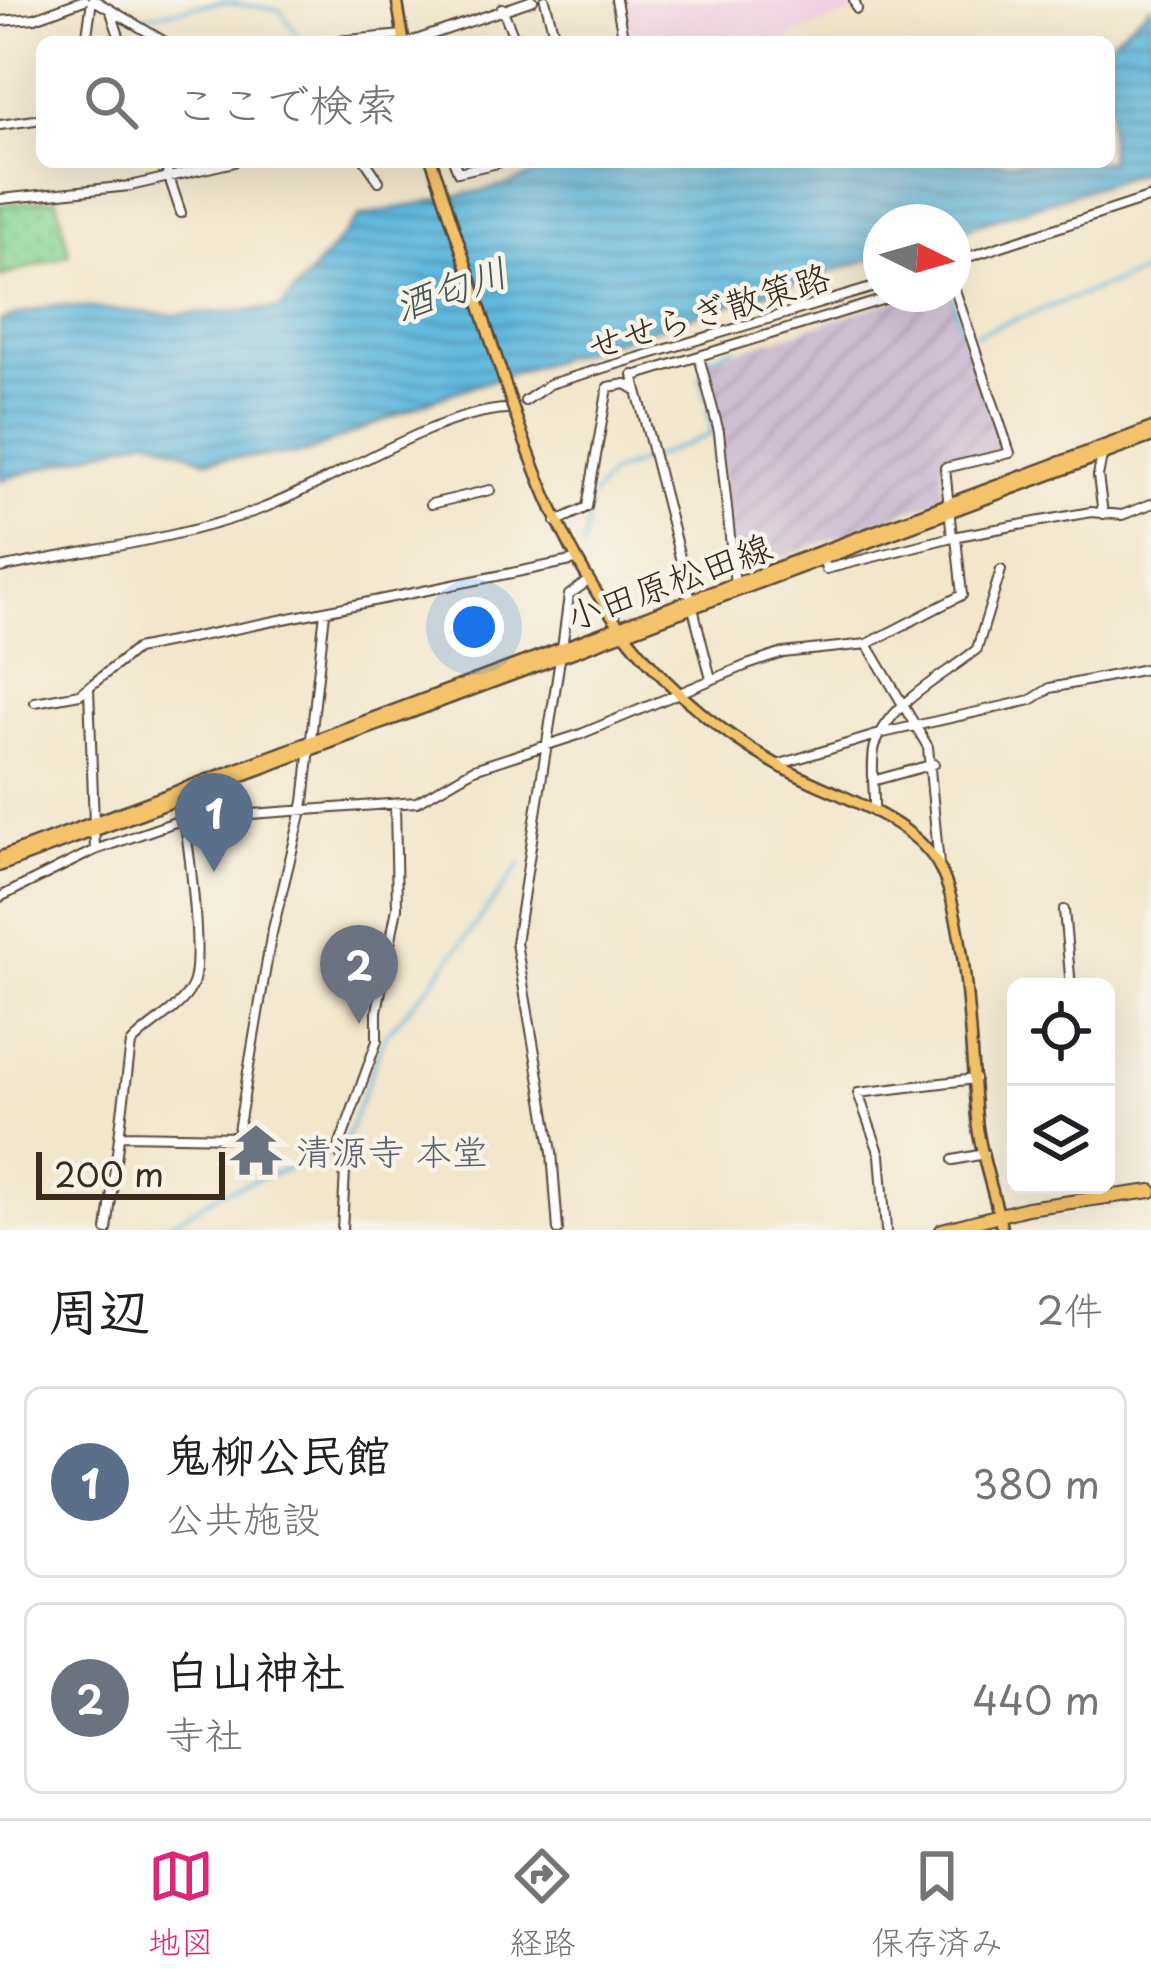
<!DOCTYPE html>
<html lang="ja">
<head>
<meta charset="utf-8">
<style>
	body { margin:0; font-family:"Playpen Sans","Klee One",sans-serif; background:#f6f6f6; color:#202124 }
	.controls { position:absolute; right:36px; bottom:36px; display:grid; overflow:hidden; border-radius:18px; box-shadow:0 12px 48px #0002 }
	.controls button { width:108px; height:108px; display:grid; place-items:center; padding:0; border:0; border-bottom:3px solid #e0e0e0; background:#fff; color:#202124; font:60px sans-serif }
	.compass { position:absolute; left:863px; top:204px; width:108px; height:108px; border-radius:50%; background:#fff; box-shadow:0 12px 48px #0002; rotate:95deg }
	.scale { position:absolute; left:36px; bottom:30px; width:189px; box-sizing:border-box; padding-left:12px; border:6px solid #3b2a1e; border-top:0; font-size:33px; line-height:42px; white-space:nowrap; color:#3b2a1e; -webkit-text-stroke:9px #f7f3e8; paint-order:stroke }
	.you { position:absolute; left:474px; top:627px; width:42px; height:42px; margin:-30px; border:9px solid #fff; border-radius:50%; background:#1a73e8; box-shadow:0 0 0 18px #1a73e833 }
	.badge { display:grid; place-items:center; width:78px; height:78px; border-radius:50%; background:#db2777; color:#fff; font-size:39px; font-weight:700 }
	.pin { position:absolute; translate:-50% -99px; filter:drop-shadow(0 3px 6px #0008) }
	.pin::after { content:''; position:absolute; top:63px; width:42px; height:36px; background:inherit; clip-path:polygon(0 0,100% 0,50% 100%) }
	.list { margin:0; padding:0; list-style:none }
	h2 { display:flex; justify-content:space-between; align-items:center; height:156px; margin:0; padding:0 48px; font-size:51px }
	h2 small { font-size:39px; font-weight:400; color:#757577 }
	.list li { display:grid; grid-template-columns:78px 1fr auto; gap:36px; align-items:center; box-sizing:border-box; height:192px; margin:0 24px 24px; padding:0 24px; border:3px solid #e0e0e0; border-radius:18px }
	.list b { display:block; font-size:45px; white-space:nowrap }
	.list p { margin:0; font-size:39px; white-space:nowrap; color:#757577 }
	.list em { font-size:39px; font-style:normal; color:#757577 }
	.icon { flex:none; width:66px; height:66px; fill:none; stroke:currentColor; stroke-width:2; stroke-linecap:round; stroke-linejoin:round }
	.map { position:relative; flex:none; width:1151px; height:1230px; overflow:hidden }
	.search { position:absolute; background:#fff; box-shadow:0 12px 48px #0002; left:36px; right:36px; top:36px; height:132px; display:flex; align-items:center; gap:30px; box-sizing:border-box; padding:0 42px; border-radius:18px; color:#757577; font-size:45px }
	.sheet { height:588px; background:#fff }
	nav { display:flex; justify-content:space-around; align-items:center; box-sizing:border-box; height:168px; border-top:3px solid #e0e0e0; background:#fff; font-size:33px; color:#757577 }
	nav a { display:grid; justify-items:center; gap:6px }
	nav .on { color:#db2777 }
	.map>svg:first-child { display:block }
</style>
</head>
<body>
<div class="map">
<svg width="1151" height="1230" viewBox="0 0 1151 1230">
	<defs>
		<pattern id="industrial-furrows" width="10" height="10" patternUnits="userSpaceOnUse" patternTransform="scale(3)"><rect width="10" height="10" fill="#cebed1"/><path d="M-1 1l2-2M0 10L10 0M9 11l2-2" fill="none" stroke="#b2a3b3"/></pattern>
		<pattern id="grass-dots" width="8" height="8" patternUnits="userSpaceOnUse" patternTransform="scale(3)"><rect width="8" height="8" fill="#85d595"/><path d="M2 2h.1M6 6h.1" fill="none" stroke="#74b780" stroke-width="1.8" stroke-linecap="round"/></pattern>
		<pattern id="water-rules" width="6" height="5" patternUnits="userSpaceOnUse" patternTransform="scale(3)"><rect width="6" height="5" fill="#61b8de"/><path d="M0 2.5h6" fill="none" stroke="#5196b3"/></pattern>
	</defs>
	<rect width="100%" height="100%" fill="#f7f3e8"/>
	<filter id="ink" filterUnits="userSpaceOnUse"><feTurbulence type="fractalNoise" baseFrequency=".00833" numOctaves="2"/><feDisplacementMap in="SourceGraphic" scale="24" xChannelSelector="R" yChannelSelector="G"/><feConvolveMatrix kernelMatrix="1 2 1 2 8 2 1 2 1" color-interpolation-filters="sRGB"/></filter>
	<filter id="wash" filterUnits="userSpaceOnUse"><feTurbulence type="fractalNoise" baseFrequency=".004" numOctaves="4" result="noise"/><feDisplacementMap in="SourceGraphic" scale="48" xChannelSelector="R" yChannelSelector="G"/><feGaussianBlur stdDeviation="2.7" result="paint"/><feColorMatrix in="noise" values="0 0 0 0 0 0 0 0 0 0 0 0 0 0 0 0 0 1.4 0 .05"/><feComposite in="paint" operator="in"/></filter>
	<g filter="url(#wash)">
		<rect width="100%" height="100%" fill="#f2e6cc"/>
		<path fill="#f1d0e3" d="M618,0H852L855,12L776,42H630Z"/>
		<path fill="url(#industrial-furrows)" d="M914,294H949L1005,451L941,465L944,497L736,575L704,362Z"/>
		<path fill="url(#grass-dots)" stroke="#60805a" stroke-width="3" d="M57,199L69,255L0,277V205Z"/>
		<path fill="url(#water-rules)" stroke="#4e717e" stroke-width="3" d="M1151,6V169L953,232V222H881V256L445,395L305,453L205,460L150,437L0,480V320L54,305L173,315L280,309L360,216L504,186L567,162H1109V42Z"/>
		<g fill="none" stroke-linecap="round" stroke-linejoin="round">
			<path stroke="#61b8de" stroke-width="3" d="M103,0L113,7
				M132,18L221,2L280,10L302,42
				M951,294L962,332
				M973,335L1151,269
				M704,360L736,348
				M700,375L706,400
				M592,497L610,474L712,434L707,408
				M583,548L590,506
				M568,633L574,597
				M345,1142L385,1035L432,983L521,864
				M160,1230L220,1193L340,1150"/>
		</g>
	</g>
	<g filter="url(#ink)">
		<g fill="none" stroke-linecap="round" stroke-linejoin="round">
			<g stroke="#564638" stroke-width="12">
				<path id="minor" d="M94,0L165,42
					M545,0L556,42
					M616,0L624,42
					M854,0L857,9
					M502,8L516,42
					M111,12L121,42
					M0,21L35,18L84,0
					M86,42L92,0
					M326,42L403,35
					M410,42L533,0
					M0,125L42,119
					M164,162L181,213
					M366,162L379,181
					M454,162L458,172L498,163
					M0,199L130,186L234,162
					M953,262L1151,197
					M953,284L1010,453L945,468L952,537L1091,512L1122,515L1151,504
					M699,357L719,432L735,584
					M633,375L691,600
					M634,376L901,294
					M525,401L550,384L881,285
					M1102,456L1098,476L1103,514
					M431,504L490,490
					M556,522L587,507L608,387L626,384L636,390
					M824,560L826,569L952,537
					M0,568C86,550 178,540 261,509C333,482 435,412 507,409
					M693,608L711,679
					M867,644L928,747L939,865
					M562,648L569,595L588,581
					M89,689L95,850
					M35,702L80,694L136,649L576,560
					M777,765L883,733L1031,700L1050,688L1151,668
					M876,780L934,764
					M874,812C875,793 870,763 875,746C890,701 945,676 977,649L1001,570
					M0,897L95,850L184,819L417,802L474,769L581,734L747,665L783,653L867,644L962,595L956,537
					M1064,910L1071,987
					M121,1135L237,1137L271,937L304,802L325,612
					M953,1160L984,1154
					M107,1230L131,1044C148,1024 181,1010 192,986C204,962 189,849 184,819
					M342,1230L345,1170L339,1147L377,1041V1011L397,908L395,804
					M558,1230L552,1152L516,943L560,659
					M886,1230L880,1155L858,1093L975,1079"/>
			</g>
			<g stroke="#564638" stroke-width="14">
				<path id="major" d="M397,0L404,42
					M432,162L439,182
					M515,414C568,568 636,687 783,768C830,794 908,815 937,863C969,917 970,1058 977,1123C981,1159 995,1194 1002,1230
					M0,857L1151,428
					M0,866L1151,437"/>
			</g>
			<g stroke="#564638" stroke-width="16">
				<path id="highway" d="M942,1230L1027,1208L1151,1191"/>
			</g>
			<use href="#minor" stroke="#fff" stroke-width="8"/>
			<use href="#major" stroke="#f3c26a" stroke-width="9"/>
			<use href="#highway" stroke="#f3c26a" stroke-width="12"/>
			<g stroke="#564638" stroke-width="14" stroke-linecap="butt">
				<path id="major-bridge" d="M439,182L515,414"/>
			</g>
			<use href="#major-bridge" stroke="#f3c26a" stroke-width="9"/>
		</g>
	</g>
	<defs>
		<g id="temple-bare" transform="scale(4.14)"><path d="M0-6L5-2H3V0L6.5 2.5H4V6H1.5V3h-3V6H-4V2.5H-6.5L-3 0V-2H-5Z" fill="#6b7280" stroke="#f7f3e8" stroke-width="2.5" paint-order="stroke"/></g>
	</defs>
	<g fill-rule="evenodd">
		<use href="#temple-bare" x="256" y="1150"/>
	</g>
	<g text-anchor="middle" dominant-baseline="central" stroke-width="9" stroke-linejoin="round" paint-order="stroke">
		<g font-size="36" fill="#3b2a1e" stroke="#f7f3e8">
			<text transform="translate(708 310) rotate(-17)">せせらぎ散策路</text>
			<text transform="translate(668 580) rotate(-20)">小田原松田線</text>
		</g>
		<g font-size="36" fill="#5b616d" stroke="#f7f3e8" text-anchor="start">
			<text x="296" y="1150">清源寺 本堂</text>
		</g>
		<g font-size="39" font-style="italic" fill="#465558" stroke="#f7f3e8">
			<text transform="translate(450 287) rotate(-19)">酒匂川</text>
		</g>
	</g>
</svg>
<div class="controls">
<button><svg class="icon" aria-label="locate" viewBox="0 0 24 24"><circle cx="12" cy="12" r="6"/><path d="M12 2v4M12 18v4M2 12h4M18 12h4"/></svg></button>
<button><svg class="icon" aria-label="layers" viewBox="0 0 24 24"><path d="M12 4l9 5-9 5-9-5zM3 14l9 5 9-5"/></svg></button>
</div>
<svg class="compass" viewBox="-18 -18 36 36"><path d="M0-13l5 13h-10z" fill="#e53935"/><path d="M0 13l5-13h-10z" fill="#757577"/></svg>
<div class="scale">200 m</div>
<div class="you"></div>
<div class="pin badge" style="left:214px;top:872px;background:#5c6f8a">1</div>
<div class="pin badge" style="left:359px;top:1024px;background:#6b7280">2</div>
<div class="search"><svg class="icon" aria-label="search" viewBox="0 0 24 24"><circle cx="10" cy="10" r="6"/><path d="M15 15l6 6"/></svg>ここで検索</div>
</div>
<section class="sheet">
<h2>周辺<small>2件</small></h2>
<ul class="list">
<li><span class="badge" style="background:#5c6f8a">1</span><div><b>鬼柳公民館</b><p>公共施設</p></div><em>380 m</em></li>
<li><span class="badge" style="background:#6b7280">2</span><div><b>白山神社</b><p>寺社</p></div><em>440 m</em></li>
</ul>
</section>
<nav>
<a class="on"><svg class="icon" aria-label="map" viewBox="0 0 24 24"><path d="M3 6l6-2 6 2 6-2v14l-6 2-6-2-6 2zM9 4v14M15 6v14"/></svg>地図</a>
<a><svg class="icon" aria-label="directions" viewBox="0 0 24 24"><path d="M12 3l9 9-9 9-9-9zM9 14v-3h6M13 9l2 2-2 2"/></svg>経路</a>
<a><svg class="icon" aria-label="saved" viewBox="0 0 24 24"><path d="M7 4h10v16l-5-4-5 4z"/></svg>保存済み</a>
</nav>
</body>
</html>
